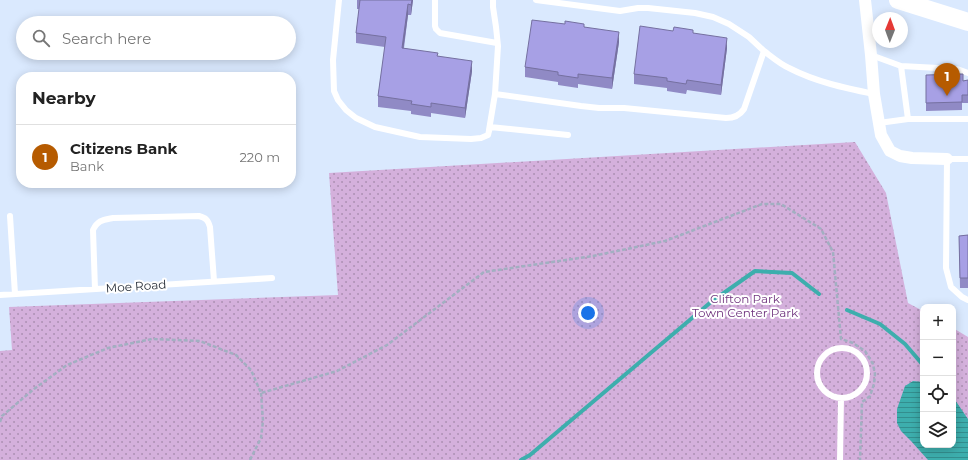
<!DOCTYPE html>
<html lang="en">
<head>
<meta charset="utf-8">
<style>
	body { margin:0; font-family:Montserrat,sans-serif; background:#f2f2f2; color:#222 }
	.controls { position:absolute; right:12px; bottom:12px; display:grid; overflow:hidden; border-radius:8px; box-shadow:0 2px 10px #0003 }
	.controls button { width:36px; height:36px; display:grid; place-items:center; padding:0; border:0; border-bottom:1px solid #e0e0e0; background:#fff; color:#222; font:20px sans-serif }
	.compass { position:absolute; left:872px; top:12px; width:36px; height:36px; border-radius:50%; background:#fff; box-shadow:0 2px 10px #0003; rotate:1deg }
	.you { position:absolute; left:588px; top:313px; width:14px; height:14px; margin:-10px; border:3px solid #fff; border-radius:50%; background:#1a73e8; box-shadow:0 0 0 6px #1a73e833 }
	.badge { display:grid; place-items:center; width:26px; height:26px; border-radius:50%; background:#b65b00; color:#fff; font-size:13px; font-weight:700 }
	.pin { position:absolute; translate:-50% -33px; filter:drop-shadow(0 1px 2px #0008) }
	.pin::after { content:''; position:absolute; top:21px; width:14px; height:12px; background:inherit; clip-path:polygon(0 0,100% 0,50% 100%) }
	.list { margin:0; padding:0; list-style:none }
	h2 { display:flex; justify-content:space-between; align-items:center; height:52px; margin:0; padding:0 16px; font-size:17px }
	h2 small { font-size:13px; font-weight:400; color:#767676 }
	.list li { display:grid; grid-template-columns:26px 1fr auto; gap:12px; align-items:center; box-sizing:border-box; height:64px; padding:0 16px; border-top:1px solid #e0e0e0 }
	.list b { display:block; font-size:15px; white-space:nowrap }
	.list p { margin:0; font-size:13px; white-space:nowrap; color:#767676 }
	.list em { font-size:13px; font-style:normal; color:#767676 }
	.icon { flex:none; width:22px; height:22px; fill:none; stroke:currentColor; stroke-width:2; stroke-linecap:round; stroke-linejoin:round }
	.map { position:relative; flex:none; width:968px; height:460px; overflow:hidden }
	.search { position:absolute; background:#fff; box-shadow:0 2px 10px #0003; left:16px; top:16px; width:280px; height:44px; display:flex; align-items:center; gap:10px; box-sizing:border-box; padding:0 14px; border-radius:22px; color:#767676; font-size:15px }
	.panel { position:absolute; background:#fff; box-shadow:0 2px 10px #0003; left:16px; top:72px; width:280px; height:116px; border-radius:16px }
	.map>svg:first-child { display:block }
</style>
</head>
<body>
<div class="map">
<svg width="968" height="460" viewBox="0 0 968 460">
	<defs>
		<pattern id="grass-dots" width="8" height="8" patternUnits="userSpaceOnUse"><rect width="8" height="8" fill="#d4b0dc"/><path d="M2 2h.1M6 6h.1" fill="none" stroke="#ac8fb3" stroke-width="1.8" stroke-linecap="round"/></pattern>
		<pattern id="water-rules" width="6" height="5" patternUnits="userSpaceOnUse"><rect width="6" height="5" fill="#3daead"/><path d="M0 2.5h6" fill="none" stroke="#338e8e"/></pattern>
	</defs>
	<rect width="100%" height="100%" fill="#dae9fe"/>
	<path fill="url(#grass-dots)" d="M855,142L886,193L908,303L923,311V445H953V328L968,337V460H0V351L12,350L9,307L338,295L329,173Z"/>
	<path fill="url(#water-rules)" d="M913,381L923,382V445H953V397L968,419V460H928L911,441L901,431L897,423V409L905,386Z"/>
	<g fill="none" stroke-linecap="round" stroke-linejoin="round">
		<path stroke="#3daead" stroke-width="4" d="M847,310L880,324L905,344L923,365V368
			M521,460L530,455L711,302L755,271L792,273L819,294"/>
		<path stroke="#a2afc1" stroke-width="2.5" stroke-dasharray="4 2" stroke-linecap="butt" d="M0,422L2,416L34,389L67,365L108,348L152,339L200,341L236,355L251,370L261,393L337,371L387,345L484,272L593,256L665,241L762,204H781L821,229L833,252L841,339L853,343L865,351L873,364L875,374L874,384L870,396L862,402L860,460
			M250,460L261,438L263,421L261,393"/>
		<path stroke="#fff" stroke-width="6" d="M339,0L333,60L334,91L338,100L346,110L356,118L375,127L420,137L471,139L481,138L488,135L490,127L568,135
			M435,0V26L436,29L440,33L497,43V41
			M764,51C772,57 780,64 789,68C816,82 845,88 874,94
			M871,55L901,66L957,69L968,73
			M901,66L908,119
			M495,94L581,106L599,108H624L726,118C733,118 740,115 744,109L764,51L749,37L729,24L713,17L695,13L648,8H638L620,11L536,0
			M879,123L908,119H968
			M489,130L495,94L498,46L496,27L493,7V0
			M968,159H947L946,268L951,287L962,297L968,300
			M10,216L15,294
			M95,289L93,230C98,220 103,220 113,218L199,216C206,218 208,220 210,227L214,281
			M0,295L272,278
			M817 373a25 25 0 1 1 50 0a25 25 0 1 1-50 0Z
			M840,460L841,398"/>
		<path stroke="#fff" stroke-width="12" d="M865,0L871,55L874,94L881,135L890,151L900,156L912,158L947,159"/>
		<path stroke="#fff" stroke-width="18" d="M898,0L968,22"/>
	</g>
	<path fill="#908ac5" d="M357,0H413L411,15H408L404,48L438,56L472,71L465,118L431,113V117L411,114V111L378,107V96L385,47L356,43V33L359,9H357Z
		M584,27L619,42L612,89L578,84V88L558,85V82L525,77V67Z
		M693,33L727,48L721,95L687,90L686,94L667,91V88L634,84V74Z
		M926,75L963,81L968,80V103H962V110L926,111Z
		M968,235V288H960L959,236Z"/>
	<path fill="#7570a0" d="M412,0H413L411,15V5Z
		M408,4V15L402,58V48Z
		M619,32V42L612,89V78Z
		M727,38V48L721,95V85Z
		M116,53H131L116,58Z
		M472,61V71L465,118V108Z"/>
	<path fill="#a7a0e5" stroke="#7570a0" d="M360,0H412L411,5L408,4L402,48L438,53L437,56L472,61L465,108L431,103V107L411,104L412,101L378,96L386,37L356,33Z
		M532,20L565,24V21L584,24V27L619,32L612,78L578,74V78L558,75V72L525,67Z
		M640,26L673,31L674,27L693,30V33L727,38L721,85L687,80L686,84L667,81V78L634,74Z
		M963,74V81L968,80V95H962V102L926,103V75Z
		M968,235V278H960L959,236Z"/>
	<g text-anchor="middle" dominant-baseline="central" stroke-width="4" stroke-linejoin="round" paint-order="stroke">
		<g font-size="12" fill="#252c36" stroke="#fff">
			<text transform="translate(136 286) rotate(-4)">Moe Road</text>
		</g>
		<g font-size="12" fill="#71367f" stroke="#fff">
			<text x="745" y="298">Clifton Park<tspan x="745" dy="14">Town Center Park</tspan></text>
		</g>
	</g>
</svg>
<div class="controls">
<button>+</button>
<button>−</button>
<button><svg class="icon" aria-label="locate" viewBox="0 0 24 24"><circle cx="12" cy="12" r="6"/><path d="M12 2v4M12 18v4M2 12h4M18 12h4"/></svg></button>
<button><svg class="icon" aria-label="layers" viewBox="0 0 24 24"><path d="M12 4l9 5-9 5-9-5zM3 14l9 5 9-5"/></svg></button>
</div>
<svg class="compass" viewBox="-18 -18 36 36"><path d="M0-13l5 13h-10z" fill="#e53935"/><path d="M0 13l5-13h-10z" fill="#767676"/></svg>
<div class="you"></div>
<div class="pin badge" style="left:947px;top:96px">1</div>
<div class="search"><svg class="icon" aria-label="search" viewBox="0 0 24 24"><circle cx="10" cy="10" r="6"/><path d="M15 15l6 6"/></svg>Search here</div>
<section class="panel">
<h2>Nearby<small></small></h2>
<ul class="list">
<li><span class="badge">1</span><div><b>Citizens Bank</b><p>Bank</p></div><em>220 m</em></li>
</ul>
</section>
</div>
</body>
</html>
